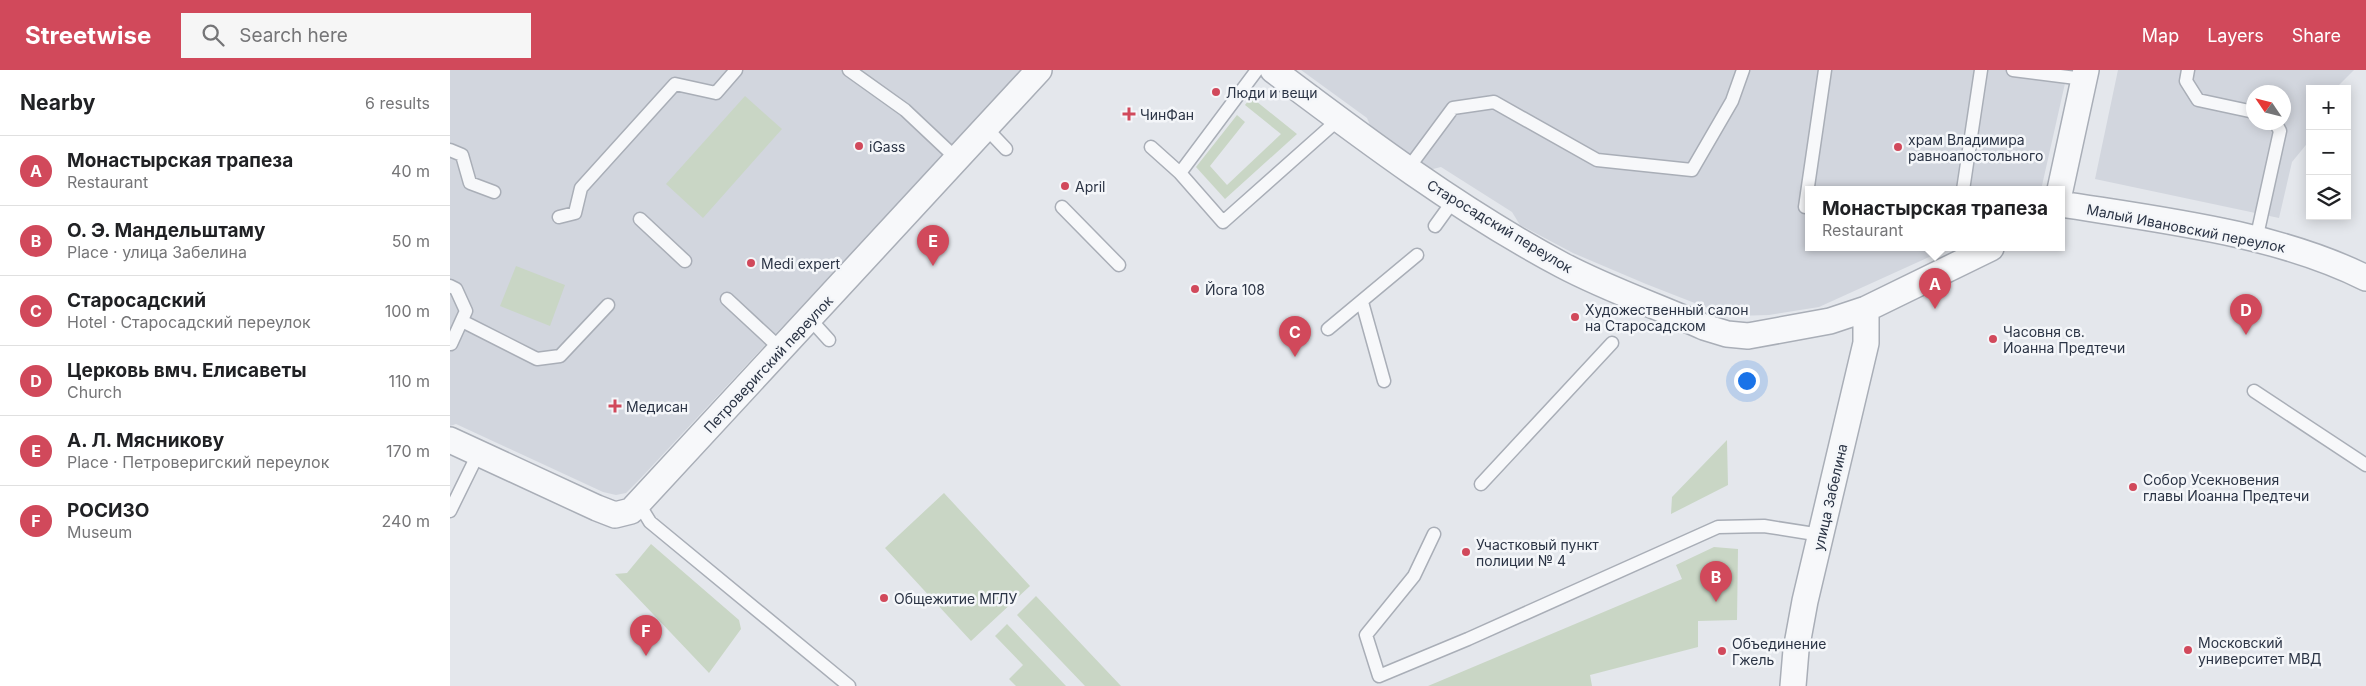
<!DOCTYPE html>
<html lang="en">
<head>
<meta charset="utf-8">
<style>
	body { margin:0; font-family:Inter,sans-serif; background:#f6f6f6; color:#202124 }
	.controls { position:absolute; right:15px; top:15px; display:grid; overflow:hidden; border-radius:0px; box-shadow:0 2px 12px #0003 }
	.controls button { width:45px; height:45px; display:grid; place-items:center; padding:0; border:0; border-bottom:1px solid #e0e0e0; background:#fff; color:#202124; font:25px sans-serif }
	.compass { position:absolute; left:1796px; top:15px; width:45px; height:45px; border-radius:50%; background:#fff; box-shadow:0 2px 12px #0003; rotate:305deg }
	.you { position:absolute; left:1296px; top:310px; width:18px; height:18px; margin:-12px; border:4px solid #fff; border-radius:50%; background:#1a73e8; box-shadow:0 0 0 8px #1a73e833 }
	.badge { display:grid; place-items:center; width:32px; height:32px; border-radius:50%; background:#d1495b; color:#fff; font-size:16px; font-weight:700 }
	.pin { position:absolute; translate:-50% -41px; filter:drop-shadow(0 1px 2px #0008) }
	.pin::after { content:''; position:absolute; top:26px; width:18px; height:15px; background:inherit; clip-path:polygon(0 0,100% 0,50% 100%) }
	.popup { position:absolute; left:1355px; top:116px; width:260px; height:65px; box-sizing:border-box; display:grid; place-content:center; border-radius:0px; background:#fff; filter:drop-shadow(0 1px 4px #0005); font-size:16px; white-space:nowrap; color:#757577 }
	.popup b { font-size:19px; color:#202124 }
	.popup::after { content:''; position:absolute; left:50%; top:100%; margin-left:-10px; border:10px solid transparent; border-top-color:#fff }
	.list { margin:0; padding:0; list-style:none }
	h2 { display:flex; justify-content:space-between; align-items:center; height:65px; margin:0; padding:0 20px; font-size:21px }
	h2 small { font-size:16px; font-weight:400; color:#757577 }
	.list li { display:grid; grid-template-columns:32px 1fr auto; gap:15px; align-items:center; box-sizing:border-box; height:70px; padding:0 20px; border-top:1px solid #e0e0e0 }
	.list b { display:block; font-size:19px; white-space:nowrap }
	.list p { margin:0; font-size:16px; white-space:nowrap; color:#757577 }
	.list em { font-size:16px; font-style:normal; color:#757577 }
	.icon { flex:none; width:28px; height:28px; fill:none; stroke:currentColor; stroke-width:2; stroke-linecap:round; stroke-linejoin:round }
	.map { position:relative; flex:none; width:1916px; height:616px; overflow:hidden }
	header { display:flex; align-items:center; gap:30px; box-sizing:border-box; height:70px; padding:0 25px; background:#d1495b; color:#fff }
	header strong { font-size:24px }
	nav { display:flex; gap:28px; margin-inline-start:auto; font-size:18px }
	.search { width:350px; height:45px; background:#f6f6f6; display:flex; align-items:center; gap:12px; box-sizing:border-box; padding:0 18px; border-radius:0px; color:#757577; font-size:19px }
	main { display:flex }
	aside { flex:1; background:#fff }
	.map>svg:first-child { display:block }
</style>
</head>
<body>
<header>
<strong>Streetwise</strong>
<div class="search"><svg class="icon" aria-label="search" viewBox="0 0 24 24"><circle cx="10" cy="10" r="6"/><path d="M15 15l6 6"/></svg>Search here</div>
<nav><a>Map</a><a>Layers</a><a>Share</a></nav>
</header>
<main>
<aside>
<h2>Nearby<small>6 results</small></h2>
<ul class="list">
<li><span class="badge">A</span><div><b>Монастырская трапеза</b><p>Restaurant</p></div><em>40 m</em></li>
<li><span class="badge">B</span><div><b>О. Э. Мандельштаму</b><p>Place · улица Забелина</p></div><em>50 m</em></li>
<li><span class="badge">C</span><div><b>Старосадский</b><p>Hotel · Старосадский переулок</p></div><em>100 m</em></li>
<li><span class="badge">D</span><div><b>Церковь вмч. Елисаветы</b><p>Church</p></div><em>110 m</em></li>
<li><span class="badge">E</span><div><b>А. Л. Мясникову</b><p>Place · Петроверигский переулок</p></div><em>170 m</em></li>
<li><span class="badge">F</span><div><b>РОСИЗО</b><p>Museum</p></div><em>240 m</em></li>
</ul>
</aside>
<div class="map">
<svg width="1916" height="616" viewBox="0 0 1916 616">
	<rect width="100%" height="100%" fill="#e4e7ec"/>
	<path fill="#d2d6de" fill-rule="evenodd" d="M0,0H572L189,410L176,423L166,425L153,422L6,354L0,356Z
		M851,0H1618L1591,120H1359V178H1499L1369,237L1319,245L1285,246L1260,239L1196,214L1123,183L1070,155L1062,142L991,97L979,100L922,60L917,48Z
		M1668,0H1904L1885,19H1860V70L1842,92L1829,148L1645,109ZM1804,22H1834V52H1804Z"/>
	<path fill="#c9d6c5" d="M295,26L332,59L253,148L216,114Z
		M801,27L847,64L775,129L746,97L787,45L795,52L760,96L777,115L831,64L795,35Z
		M66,196L115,215L100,256L50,236Z
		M1277,370L1278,415L1221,444L1222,427Z
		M494,423L580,516L521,571L435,478Z
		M201,474L289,550L291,559L259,603L165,504L177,503Z
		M1264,477L1288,479L1287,550L1248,551V577L1140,605L1142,616H978L1232,509L1226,495Z
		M586,526L671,616H635L567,545Z
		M557,554L616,616H566L559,609L573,595L545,566Z"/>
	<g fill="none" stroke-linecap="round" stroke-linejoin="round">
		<g stroke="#a9aeb7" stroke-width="15">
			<path id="lane" d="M399,0L455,40L507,89
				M807,0L730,103L773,152L889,49
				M1563,0L1634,9
				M1738,0L1736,11L1748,30L1804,42
				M536,58L556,79
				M701,77L730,103
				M0,80L12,85L20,113L44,122
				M957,100L1003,38L1044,32L1147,90L1242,100L1282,31L1293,0
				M1513,120L1531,0
				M612,137L669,195
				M1359,137H1355L1375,0
				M109,147L125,143L131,118L225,14L266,23L286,0
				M190,149L235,191
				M985,156L1003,131
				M1806,170L1830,61L1825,52
				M0,216L6,219L16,241L1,274
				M277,229L332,280
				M912,232L934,311
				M360,249L379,270
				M12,251L87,289L110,286L158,235
				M878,259L967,185
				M1804,321L1916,395
				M1031,414L1162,273
				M189,434L200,452L399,616
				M0,441L28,384
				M984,464L964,506L916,565L929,606L1018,569L1268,457L1314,456L1371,465"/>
		</g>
		<g stroke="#a9aeb7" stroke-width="28">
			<path id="street" d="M823,0C916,70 1009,140 1112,195C1157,219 1207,236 1254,257L1277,264L1298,266L1380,251L1416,239L1541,178
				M1610,120L1636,0
				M1611,134C1711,150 1826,163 1916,208
				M0,370L147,438L165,445L181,441L589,0
				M1343,616L1346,580L1355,531L1416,273V239"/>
		</g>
		<use href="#lane" stroke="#f7f8fa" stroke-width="12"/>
		<use href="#street" stroke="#f7f8fa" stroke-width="25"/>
	</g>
	<g fill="#d1495b" stroke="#f4f6f9" stroke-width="2">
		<circle cx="766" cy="22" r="5"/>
		<path d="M676.5 36.5h5v5h5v5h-5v5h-5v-5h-5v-5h5z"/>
		<circle cx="409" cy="76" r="5"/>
		<circle cx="1448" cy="77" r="5"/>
		<circle cx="615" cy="116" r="5"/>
		<circle cx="301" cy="193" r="5"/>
		<circle cx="745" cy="219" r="5"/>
		<circle cx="1125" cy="247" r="5"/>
		<circle cx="1543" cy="269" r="5"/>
		<path d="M162.5 328.5h5v5h5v5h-5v5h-5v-5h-5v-5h5z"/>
		<circle cx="1683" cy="417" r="5"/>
		<circle cx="1016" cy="482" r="5"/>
		<circle cx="434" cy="528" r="5"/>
		<circle cx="1738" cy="580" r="5"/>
		<circle cx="1272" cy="581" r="5"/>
	</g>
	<g text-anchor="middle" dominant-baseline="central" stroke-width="5" stroke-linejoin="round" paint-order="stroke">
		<g font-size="14" fill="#2b3445" stroke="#f4f6f9" text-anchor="start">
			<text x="776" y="22">Люди и вещи</text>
			<text x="690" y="44">ЧинФан</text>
			<text x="1458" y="69">храм Владимира<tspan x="1458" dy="16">равноапостольного</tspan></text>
			<text x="419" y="76">iGass</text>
			<text x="625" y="116">April</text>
			<text x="311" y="193">Medi expert</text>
			<text x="755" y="219">Йога 108</text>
			<text x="1135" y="239">Художественный салон<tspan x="1135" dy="16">на Старосадском</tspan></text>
			<text x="1553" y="261">Часовня св.<tspan x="1553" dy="16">Иоанна Предтечи</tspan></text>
			<text x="176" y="336">Медисан</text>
			<text x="1693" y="409">Собор Усекновения<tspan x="1693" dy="16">главы Иоанна Предтечи</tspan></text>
			<text x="1026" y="474">Участковый пункт<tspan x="1026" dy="16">полиции № 4</tspan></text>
			<text x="444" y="528">Общежитие МГЛУ</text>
			<text x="1748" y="572">Московский<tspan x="1748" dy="16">университет МВД</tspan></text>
			<text x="1282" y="573">Объединение<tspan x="1282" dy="16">Гжель</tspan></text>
		</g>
		<g font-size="14" fill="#2b3445" stroke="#f4f6f9">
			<text transform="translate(1050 156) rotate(31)">Старосадский переулок</text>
			<text transform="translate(1736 158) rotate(11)">Малый Ивановский переулок</text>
			<text transform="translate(318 294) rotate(-47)">Петроверигский переулок</text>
			<text transform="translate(1380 427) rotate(-77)">улица Забелина</text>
		</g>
	</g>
</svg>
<div class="controls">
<button>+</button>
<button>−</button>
<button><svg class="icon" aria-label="layers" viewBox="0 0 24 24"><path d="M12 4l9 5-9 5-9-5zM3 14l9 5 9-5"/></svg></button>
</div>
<svg class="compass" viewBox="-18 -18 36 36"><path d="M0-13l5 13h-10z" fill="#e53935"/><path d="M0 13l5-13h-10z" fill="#757577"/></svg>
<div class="you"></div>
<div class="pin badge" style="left:1485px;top:239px">A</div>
<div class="popup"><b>Монастырская трапеза</b>Restaurant</div>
<div class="pin badge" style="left:1266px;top:532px">B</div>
<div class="pin badge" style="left:845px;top:287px">C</div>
<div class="pin badge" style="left:1796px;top:265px">D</div>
<div class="pin badge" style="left:483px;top:196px">E</div>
<div class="pin badge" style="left:196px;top:586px">F</div>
</div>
</main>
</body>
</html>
